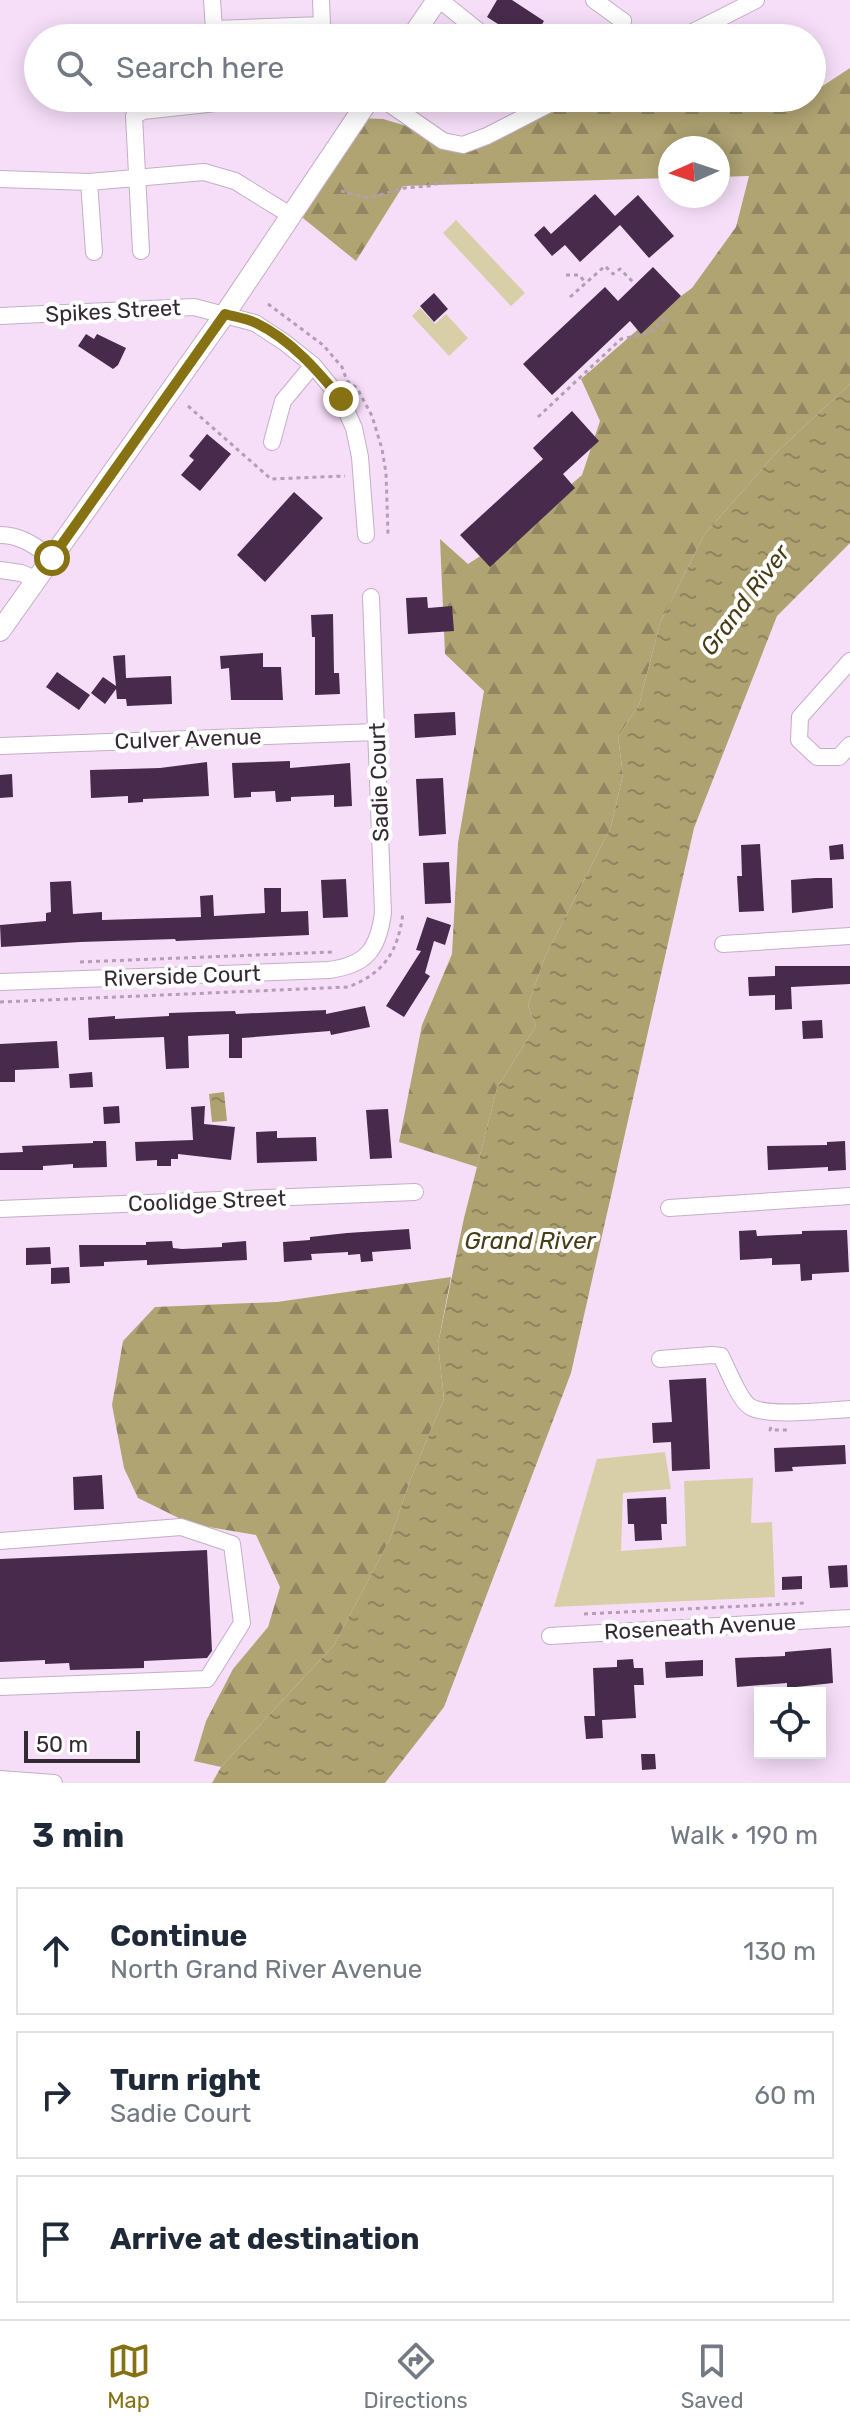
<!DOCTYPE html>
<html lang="en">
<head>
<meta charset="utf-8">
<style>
	body { margin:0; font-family:Rubik,sans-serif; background:#f2f2f3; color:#1f2937 }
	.controls { position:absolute; right:24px; bottom:24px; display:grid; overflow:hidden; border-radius:0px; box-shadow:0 4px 20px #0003 }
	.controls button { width:72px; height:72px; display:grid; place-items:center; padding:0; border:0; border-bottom:2px solid #e0e1e3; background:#fff; color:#1f2937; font:40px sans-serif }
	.compass { position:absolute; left:658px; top:136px; width:72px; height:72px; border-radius:50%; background:#fff; box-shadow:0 4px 20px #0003; rotate:267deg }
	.scale { position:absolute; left:24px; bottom:20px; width:116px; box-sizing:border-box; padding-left:8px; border:4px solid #332a34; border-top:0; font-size:22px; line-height:28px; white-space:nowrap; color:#332a34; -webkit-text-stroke:6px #fff; paint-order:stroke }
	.stop { position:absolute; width:24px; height:24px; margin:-18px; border:6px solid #867213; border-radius:50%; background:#fff }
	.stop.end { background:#867213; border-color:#fff; box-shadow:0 2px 8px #0008 }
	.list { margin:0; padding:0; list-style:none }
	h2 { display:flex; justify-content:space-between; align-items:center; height:104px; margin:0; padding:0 32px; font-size:34px }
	h2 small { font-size:26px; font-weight:400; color:#747a83 }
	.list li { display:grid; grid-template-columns:52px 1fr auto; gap:24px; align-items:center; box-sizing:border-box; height:128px; margin:0 16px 16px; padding:0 16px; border:2px solid #e0e1e3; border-radius:0px }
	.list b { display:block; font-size:30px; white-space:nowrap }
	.list p { margin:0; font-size:26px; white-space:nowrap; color:#747a83 }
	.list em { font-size:26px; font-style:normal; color:#747a83 }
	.icon { flex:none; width:44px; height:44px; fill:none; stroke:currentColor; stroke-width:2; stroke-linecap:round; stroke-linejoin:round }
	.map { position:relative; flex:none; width:850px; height:1783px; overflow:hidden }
	.search { position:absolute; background:#fff; box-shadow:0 4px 20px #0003; left:24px; right:24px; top:24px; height:88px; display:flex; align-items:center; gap:20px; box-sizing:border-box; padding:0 28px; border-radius:44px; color:#747a83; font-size:30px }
	.sheet { height:536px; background:#fff }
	nav { display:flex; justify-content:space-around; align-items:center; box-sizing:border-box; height:112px; border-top:2px solid #e0e1e3; background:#fff; font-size:22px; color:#747a83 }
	nav a { display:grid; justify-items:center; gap:4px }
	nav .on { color:#867213 }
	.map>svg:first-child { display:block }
</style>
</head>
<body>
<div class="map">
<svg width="850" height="1783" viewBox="0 0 850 1783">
	<defs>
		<pattern id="forest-firs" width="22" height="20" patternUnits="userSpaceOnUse" patternTransform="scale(2)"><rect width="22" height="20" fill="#b0a473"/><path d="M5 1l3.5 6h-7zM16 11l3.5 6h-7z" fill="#90865f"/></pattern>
		<pattern id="water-ripples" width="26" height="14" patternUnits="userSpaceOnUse" patternTransform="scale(2)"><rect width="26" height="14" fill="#aea271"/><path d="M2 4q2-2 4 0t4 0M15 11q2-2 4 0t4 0" fill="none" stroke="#8e845e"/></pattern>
	</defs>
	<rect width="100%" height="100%" fill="#f6def8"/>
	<path fill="#d8cfa8" d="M456,220L525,293L511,306L443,233Z
		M420,308L435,324L446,314L468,338L449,356L412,316Z
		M665,1452L671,1489L623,1493L621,1551L686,1546L684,1481L753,1478L751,1523L772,1522L775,1597L554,1607L597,1459Z"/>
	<path fill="url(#forest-firs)" d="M850,68V384L776,453L704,535L660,623L639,705L618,737L623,774L611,827L545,957L528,1005L536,1026L497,1088L477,1167L399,1142L422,1025L452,954L458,843L484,691L445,654L440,539L468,564L510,537L582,475L600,421L581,379L650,319L692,288L736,227L749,176L718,177V148H670V178L403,186L356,261L293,210L356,118L383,119L458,141L545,98H797L800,100L812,98V93Z
		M451,1277L438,1344L444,1399L411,1478L390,1539L334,1645L221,1767L194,1761L206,1721L233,1669L268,1627L280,1587L256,1535L191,1524L138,1498L124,1468L112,1405L123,1341L155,1307L277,1302Z"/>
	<path fill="url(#water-ripples)" d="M850,384V543L777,616L694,828L571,1373L444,1707L385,1783H212L221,1767L334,1645L390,1539L411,1478L444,1399L438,1344L464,1218L497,1088L536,1026L528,1005L545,957L611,827L623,774L618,737L639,705L660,623L704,535L776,453Z
		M224,1092L227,1121L212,1122L209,1094Z"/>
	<path fill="#482b4c" d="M497,0H512L544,21L534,38H520L487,17Z
		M595,194L615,216L638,195L674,236L649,258L620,225L580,262L565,245L552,256L534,235L544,226L551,234Z
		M653,267L681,296L641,334L630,321L552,395L523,364L605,287L618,301Z
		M434,293L448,309L434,322L420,306Z
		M86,334L94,339L97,334L126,348L118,365L113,369L78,346Z
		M572,411L599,441L563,474L575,488L490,567L460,535L543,459L533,448Z
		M207,434L231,454L200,491L181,475L194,460L189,456Z
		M294,492L323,518L265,582L237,555Z
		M427,597L428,608L452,606L454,631L408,634L406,598Z
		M333,614L334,673H339L340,694L315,695V637H312L311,615Z
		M263,653V667H281L283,700H231L229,668L221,669L220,656Z
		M125,655L126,678L171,676L172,704L127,706L126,699H117L116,689L105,704L91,693L103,677L116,686L113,656Z
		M57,672L90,695L79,710L46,687Z
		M455,712L456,735L415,738L414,714Z
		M290,761V768L350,763L352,806L334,807V795L291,797V801L276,802L275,791L251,792V797L234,798L232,763Z
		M207,762L209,796L143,799V802L128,803V796L91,798L90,770L160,768Z
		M12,774L13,797L0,798V775Z
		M443,778L446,834L419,836L416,779Z
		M760,844L764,911L739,912L737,876H742L741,845Z
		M843,844L844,859L830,860L829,846Z
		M449,862L451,903L425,904L423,863Z
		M815,878H832L833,908L792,913L791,880Z
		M346,879L348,917L323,918L321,880Z
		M71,881L73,914L102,912V920L201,917L200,896L213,895L214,916L265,913L264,888H281V912L308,911L309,935L176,941L175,939L80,942L1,947L0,925L46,921V913L51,912L50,882Z
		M427,917L451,925L445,945L434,941L425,973L430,976L404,1017L386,1006L421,951L416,950Z
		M775,966H850V984L791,987L792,1009L775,1010V995L749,996L748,977L775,976Z
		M365,1006L370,1027L331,1035L330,1031L242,1038V1058H229V1034L188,1036L189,1068L166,1069L164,1037L89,1040L88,1018L115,1016V1019L169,1016V1013L199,1012L235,1011L236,1014L326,1010V1014Z
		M822,1020L823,1038L803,1039L802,1021Z
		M57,1041L59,1068L15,1070V1082H0V1044Z
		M92,1072L93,1087L70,1088L69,1074Z
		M119,1106L120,1123L104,1124L103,1107Z
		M205,1106L204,1124L235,1127L231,1160L178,1154V1159H171V1166H157V1160L136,1161L135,1142L193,1140L191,1107Z
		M388,1109L392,1158L370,1159L366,1110Z
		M277,1131V1138L316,1137L317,1161L257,1163L256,1132Z
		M93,1141H106L107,1167L73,1168V1164L43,1166V1170H0V1153L23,1152L22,1146L93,1143Z
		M845,1141L846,1170L828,1171V1167L768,1170L767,1146L827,1145V1142Z
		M409,1229L411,1249L372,1252L373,1261L361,1262L360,1254L348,1255V1252L311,1254L312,1260L284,1262L283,1242L310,1240V1237L347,1233Z
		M756,1230L757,1236L802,1234V1231L847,1230L849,1272L812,1274V1280L801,1281L800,1264L772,1265V1258L740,1260L739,1231Z
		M172,1241L173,1248L182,1249L222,1247V1243L246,1241L247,1260L147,1265V1260L104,1262V1266L80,1267L79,1245H146V1242Z
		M50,1247L51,1264L26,1265V1248Z
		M69,1267L70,1283L51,1284V1268Z
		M706,1378L710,1469L672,1471L671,1442L653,1443L652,1423L672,1422L669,1380Z
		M845,1445L846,1464L792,1467L793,1471L775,1472L774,1448Z
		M102,1475L104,1509L74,1510L73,1477Z
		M666,1497L667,1524H661L662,1540L635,1541L634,1524H628L627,1499Z
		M207,1550L212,1651L207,1658L144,1661V1668L110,1669L70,1670L69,1663L45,1664V1660L0,1662V1559Z
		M847,1565L848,1587L830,1588L828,1566Z
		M802,1576V1589L782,1590V1577Z
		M831,1648L833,1683L787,1688V1683L737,1687L735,1658L785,1656V1652Z
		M633,1659L634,1668H643L644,1685H634L636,1718L602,1720L603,1738L586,1739L584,1716H595L593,1668L617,1667V1660Z
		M703,1660V1676L666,1678L665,1662Z
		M641,1754H655L656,1769L642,1770Z"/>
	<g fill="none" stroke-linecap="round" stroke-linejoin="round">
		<g stroke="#c4aec7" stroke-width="18">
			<path id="minor" d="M212,0L214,29L322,25L321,0
				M440,0L487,38
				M594,0L623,21L619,34L611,38
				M681,38L756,0
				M381,98L443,141L463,145L487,136L561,98
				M0,179L89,182L204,172L235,181L290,215
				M89,182L94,252
				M141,251L134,116L143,111L262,98
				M0,316L194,307L255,323L284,342L313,365L341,399L354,428L360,457L366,535
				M272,442L283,401L313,365
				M0,535C21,535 35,546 52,558
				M0,570L21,573L36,579
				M850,661L800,717L799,740L817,757H839L850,745
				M0,746L377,732
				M723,944L850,936
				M0,982L329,970C367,965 378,949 383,913L371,597
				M669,1208L850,1196
				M0,1209L415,1192
				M660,1359L712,1355L721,1356C727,1368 739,1399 749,1406C765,1418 828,1410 850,1409
				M0,1541L181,1527L232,1544L242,1623L207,1679L0,1687
				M550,1636L850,1618
				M0,1779L54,1783"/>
		</g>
		<g stroke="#c4aec7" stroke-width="22">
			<path id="major" d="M411,38L437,0
				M0,631L225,314L370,98"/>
		</g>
		<path stroke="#b29fb3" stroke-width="3" stroke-dasharray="4 4" stroke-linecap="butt" d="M341,191L369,198L404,188L429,186L453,179
			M566,275H579L586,283
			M570,297L605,266L613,274L620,269L633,282
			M268,304L323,345L342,367L347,381L357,388L372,416L382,449L386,473L388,534
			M188,406L271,479L345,476
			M538,417L621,339L649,333L667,317
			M80,962L332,952
			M0,1002L348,987C385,973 398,951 403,913
			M771,1427L770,1430H787
			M584,1614L806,1603"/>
		<use href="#minor" stroke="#fff" stroke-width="16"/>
		<use href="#major" stroke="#fff" stroke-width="20"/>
	</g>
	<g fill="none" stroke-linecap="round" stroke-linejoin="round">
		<path stroke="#867213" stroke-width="10" d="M52,558L225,314C235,317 246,318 256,323C291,340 317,370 341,399"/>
	</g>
	<g text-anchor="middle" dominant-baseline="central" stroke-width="8" stroke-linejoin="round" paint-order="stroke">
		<g font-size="22" fill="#332a34" stroke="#fff">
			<text transform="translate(113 311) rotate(-3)">Spikes Street</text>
			<text transform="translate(188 739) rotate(-2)">Culver Avenue</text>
			<text transform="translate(379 782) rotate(-92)">Sadie Court</text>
			<text transform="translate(182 976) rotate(-2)">Riverside Court</text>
			<text transform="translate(207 1201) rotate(-2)">Coolidge Street</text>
			<text transform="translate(700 1627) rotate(-3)">Roseneath Avenue</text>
		</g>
		<g font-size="24" font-style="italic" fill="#463c15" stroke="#fff">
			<text transform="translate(745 600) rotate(-53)">Grand River</text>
			<text x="530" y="1241">Grand River</text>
		</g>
	</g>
</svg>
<div class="controls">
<button><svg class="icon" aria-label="locate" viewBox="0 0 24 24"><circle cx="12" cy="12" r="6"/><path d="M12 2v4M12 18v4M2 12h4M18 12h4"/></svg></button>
</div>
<svg class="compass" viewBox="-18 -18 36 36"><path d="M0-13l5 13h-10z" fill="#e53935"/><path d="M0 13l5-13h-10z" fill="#747a83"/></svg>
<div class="scale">50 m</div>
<div class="stop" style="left:52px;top:558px"></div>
<div class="stop end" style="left:341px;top:399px"></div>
<div class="search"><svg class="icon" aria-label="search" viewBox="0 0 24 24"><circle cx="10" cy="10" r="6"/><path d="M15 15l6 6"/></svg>Search here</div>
</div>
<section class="sheet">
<h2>3 min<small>Walk · 190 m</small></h2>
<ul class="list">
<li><svg class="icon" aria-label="ahead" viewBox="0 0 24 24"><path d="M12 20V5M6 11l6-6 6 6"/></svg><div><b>Continue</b><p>North Grand River Avenue</p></div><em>130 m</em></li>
<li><svg class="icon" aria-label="right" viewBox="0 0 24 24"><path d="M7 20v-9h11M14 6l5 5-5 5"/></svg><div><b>Turn right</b><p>Sadie Court</p></div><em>60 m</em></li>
<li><svg class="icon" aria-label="arrive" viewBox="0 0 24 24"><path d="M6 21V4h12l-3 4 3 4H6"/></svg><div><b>Arrive at destination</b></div></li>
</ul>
</section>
<nav>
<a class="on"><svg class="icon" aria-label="map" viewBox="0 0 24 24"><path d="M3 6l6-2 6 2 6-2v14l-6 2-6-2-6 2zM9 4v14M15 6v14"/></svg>Map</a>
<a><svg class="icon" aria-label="directions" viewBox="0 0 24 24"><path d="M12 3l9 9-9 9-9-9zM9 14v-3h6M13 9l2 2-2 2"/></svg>Directions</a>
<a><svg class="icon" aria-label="saved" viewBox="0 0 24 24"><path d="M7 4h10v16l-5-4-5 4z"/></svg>Saved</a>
</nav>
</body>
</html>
